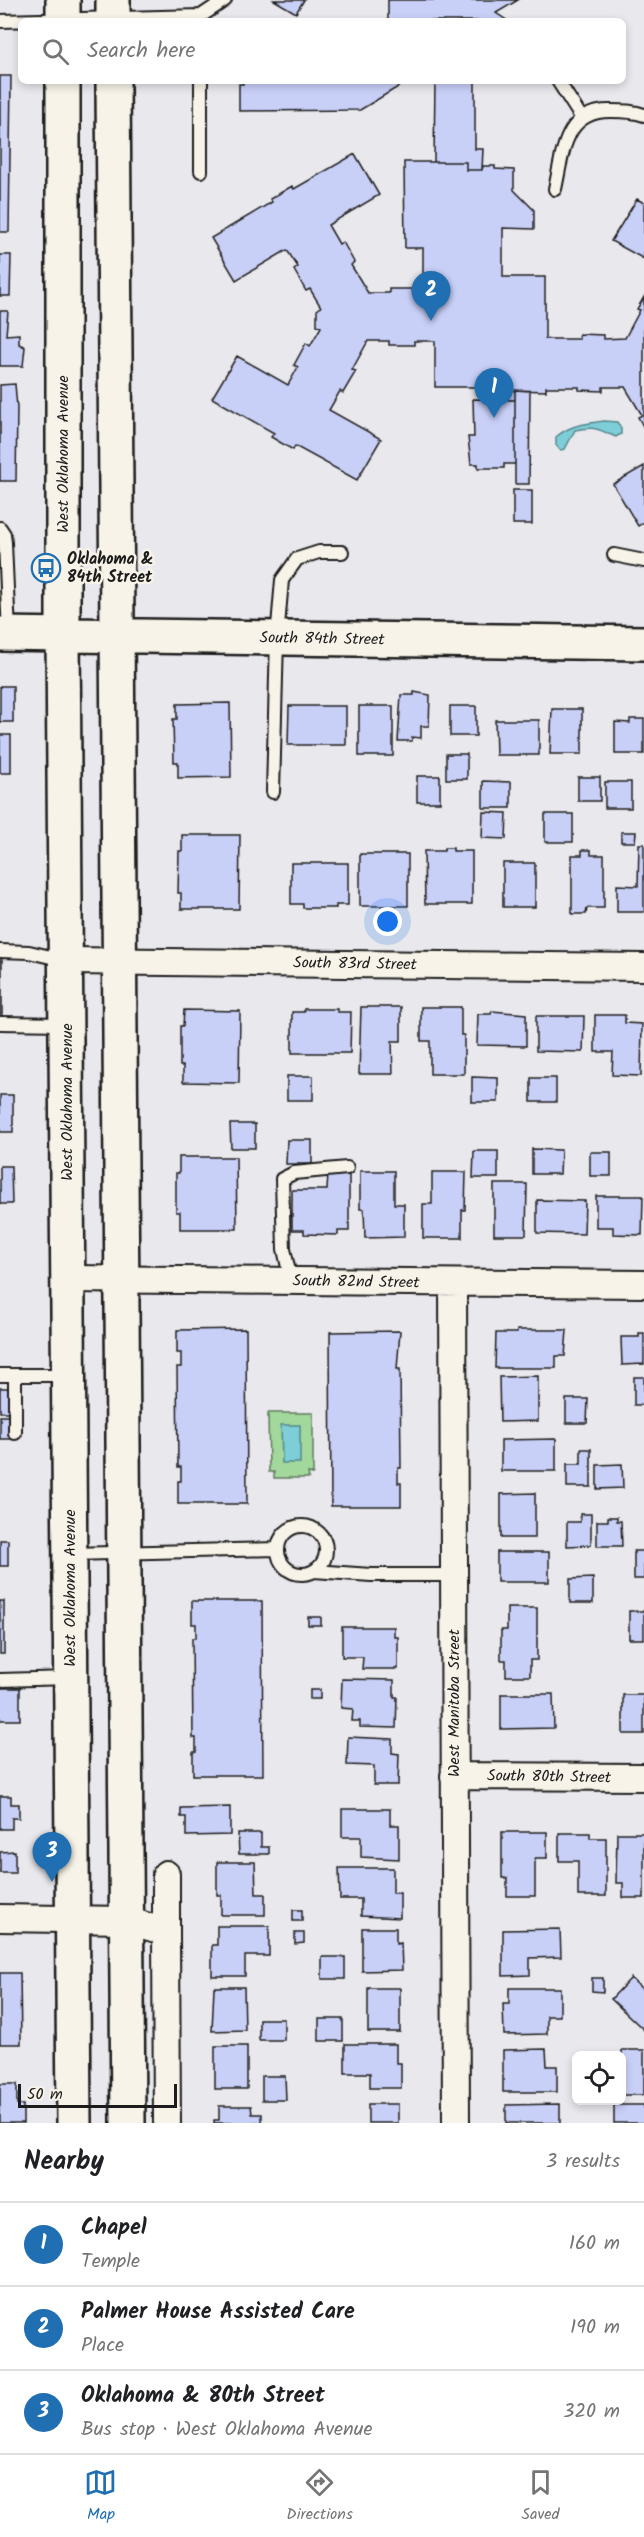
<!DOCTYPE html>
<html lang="en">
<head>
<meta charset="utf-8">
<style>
	body { margin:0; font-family:Kalam,sans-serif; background:#f2f2f2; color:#202124 }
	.controls { position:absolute; right:18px; bottom:18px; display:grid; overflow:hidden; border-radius:9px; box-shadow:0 3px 9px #0003 }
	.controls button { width:54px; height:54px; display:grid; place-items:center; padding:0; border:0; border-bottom:2px solid #e0e0e0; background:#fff; color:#202124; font:30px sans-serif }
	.scale { position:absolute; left:18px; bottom:15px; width:159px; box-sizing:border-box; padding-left:6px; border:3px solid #1c1c1c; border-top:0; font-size:16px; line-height:21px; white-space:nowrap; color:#1c1c1c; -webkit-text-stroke:4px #f7f3e8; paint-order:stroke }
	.you { position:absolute; left:388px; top:922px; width:21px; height:21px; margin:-15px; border:4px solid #fff; border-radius:50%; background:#1a73e8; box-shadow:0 0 0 9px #1a73e833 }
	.badge { display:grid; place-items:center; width:39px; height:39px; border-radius:50%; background:#1f6fb2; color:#fff; font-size:20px; font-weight:700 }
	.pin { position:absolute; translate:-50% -50px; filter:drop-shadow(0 2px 3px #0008) }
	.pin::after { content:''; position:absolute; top:32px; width:21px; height:18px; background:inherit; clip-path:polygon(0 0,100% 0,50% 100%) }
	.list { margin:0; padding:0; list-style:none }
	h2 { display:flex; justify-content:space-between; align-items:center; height:78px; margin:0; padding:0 24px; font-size:26px }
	h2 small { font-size:20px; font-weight:400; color:#757577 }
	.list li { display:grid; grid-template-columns:39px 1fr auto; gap:18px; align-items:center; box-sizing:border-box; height:84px; padding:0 24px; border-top:2px solid #e0e0e0 }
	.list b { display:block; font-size:22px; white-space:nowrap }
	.list p { margin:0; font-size:20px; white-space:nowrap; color:#757577 }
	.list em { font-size:20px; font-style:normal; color:#757577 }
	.icon { flex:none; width:33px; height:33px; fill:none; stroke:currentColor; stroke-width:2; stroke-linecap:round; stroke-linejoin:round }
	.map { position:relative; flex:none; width:644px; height:2123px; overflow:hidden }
	.search { position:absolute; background:#fff; box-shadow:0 3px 9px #0003; left:18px; right:18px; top:18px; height:66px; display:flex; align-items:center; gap:15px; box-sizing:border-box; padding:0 21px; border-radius:9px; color:#757577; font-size:22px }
	.sheet { height:330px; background:#fff }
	nav { display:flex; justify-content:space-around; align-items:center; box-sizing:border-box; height:84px; border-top:2px solid #e0e0e0; background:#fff; font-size:16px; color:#757577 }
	nav a { display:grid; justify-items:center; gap:3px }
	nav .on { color:#1f6fb2 }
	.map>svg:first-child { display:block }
</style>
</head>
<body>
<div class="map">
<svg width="644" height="2123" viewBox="0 0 644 2123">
	<rect width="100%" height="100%" fill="#e9e8ed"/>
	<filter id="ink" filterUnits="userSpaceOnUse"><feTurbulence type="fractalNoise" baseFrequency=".0167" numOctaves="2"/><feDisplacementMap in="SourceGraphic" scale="12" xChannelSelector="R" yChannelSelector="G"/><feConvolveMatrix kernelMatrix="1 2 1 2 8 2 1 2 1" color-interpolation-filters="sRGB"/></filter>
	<g filter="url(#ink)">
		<path fill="#a2d89c" stroke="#5f7a5c" stroke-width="1.5" d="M268,1413H313V1474L308,1473L309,1478H274V1472H269Z"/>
		<path fill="#7dced7" stroke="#56878c" stroke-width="1.5" d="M604,421L617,422L621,428V434L616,437C597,429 597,426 575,430L565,449L560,450L556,445V437C571,424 585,424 604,421Z
			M281,1425H300V1463H282Z"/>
		<path fill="#c9d0f8" stroke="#1c1c1c" stroke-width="1.5" d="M274,0H304L296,13Z
			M388,0H518L496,13L508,21H388Z
			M0,76H11L9,232H0Z
			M243,81H408L360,110L239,111V84H243Z
			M435,81H475V149H483L482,170H466V162H434Z
			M355,154L379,195L328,225L339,244L343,242L354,262L351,265L368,293H389V289H413V293H435V278H423V248H405L404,162H466V170H482L483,166H495V169L514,170V190L534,210V229L503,228V277H545V339H579V334L603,335V339L625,338L640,310L637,309L644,297V428L638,417L642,415L625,387H603V391L579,390V387H546V391L515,390V400L480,399L479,387H435V341H414V345H389V341H368L352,370L356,371L343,393L340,391L329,410L381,439L357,480L295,446L293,450L271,437L274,433L212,398L237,356L288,385L298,367L294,365L306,343L310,346L321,327L317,325V310L321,307L310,289L306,291L294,270L298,267L287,250L236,280L211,238L272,202L270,199L292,186L294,189Z
			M637,199L644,203V259L611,241Z
			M0,255H11L10,296H0Z
			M0,311H8L6,335L19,334V344L25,347L23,366H0Z
			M15,384L17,408L16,481H0V385Z
			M515,390L530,391L529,484H515Z
			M473,399L515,400V464H504V468H478V464H471L468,437H474Z
			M644,466V522L638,526L613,484Z
			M513,490H532V524H513Z
			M0,686H13V722H0Z
			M414,692L430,695L429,726H421V738L412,737V741H398L401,695H414Z
			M230,703L231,777L178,778V762H174L173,719H177V704Z
			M289,706H346V745H288Z
			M359,706H393V756H359Z
			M450,706H476V736H450Z
			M552,709H582V754H550Z
			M630,719H644V754H615V722L630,723Z
			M495,720H539V755H496Z
			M0,735H11V773H0Z
			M446,754H467V779H446Z
			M417,776H440V802H417Z
			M578,777H600V801H578Z
			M483,781L511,782V808H483Z
			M605,782H631V808H605Z
			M483,812L507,813L506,839L482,838Z
			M545,814H573V842H545Z
			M621,832H636L635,842H621Z
			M182,835H240L239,909H181V893H178L179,851H182Z
			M639,844H644V912H617V885L638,886Z
			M444,848H453V851H472V904H425L424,851H444Z
			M582,850H591V855H604V908H587L586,914H572V855H582Z
			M360,854H408V906H360Z
			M291,863H348V905H336V908H303V904H291Z
			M503,863H535V907H503Z
			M0,960H2V1014H0Z
			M361,1007H401V1041H392L393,1074H359Z
			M421,1007H461V1035H464V1074H430V1041H421Z
			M304,1009H337V1012H351L350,1053H292V1012H304Z
			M184,1010L240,1011L239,1083L183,1082V1066H180V1026H183Z
			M492,1011L526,1014V1046L477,1045L478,1014H491Z
			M595,1015H625V1023L642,1024L641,1076L612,1075L613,1052H595Z
			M536,1016H584L583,1052L536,1051Z
			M287,1076H313V1100H287Z
			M472,1077L498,1078V1102H472Z
			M531,1078H556V1102H531Z
			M0,1095H13V1132H0Z
			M230,1124H255V1148H231Z
			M287,1140H312V1164H286Z
			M532,1149L561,1150L560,1174H532Z
			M474,1151H498V1178H473Z
			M590,1152H611V1176H590Z
			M179,1157H236L237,1229H180V1212H176V1173H179Z
			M0,1166H11L12,1204H0Z
			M360,1171H394V1204H404V1237L365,1238L364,1209H360Z
			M432,1172H466L465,1210H462V1238H423V1204H432Z
			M328,1174H349V1231H338V1235L304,1234V1230H292V1190H327Z
			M494,1184H527L526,1235H494Z
			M596,1196H643L642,1235L613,1234V1227H596Z
			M537,1200L585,1201L584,1234L537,1233Z
			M246,1329L247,1504H178V1481H181V1467H178L177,1367H181V1353H177V1330Z
			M517,1330H567L565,1356H556V1368H495L496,1333H517Z
			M400,1331L397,1369H400L401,1468H398V1483H401V1506H331L330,1332Z
			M639,1333H644V1364L622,1365L621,1337H639Z
			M538,1376V1421L500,1422L499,1377Z
			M634,1377H644V1405H634Z
			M0,1388H9V1412H0Z
			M566,1399H588L587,1423H566Z
			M0,1416H10V1439H0Z
			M556,1439V1471H501V1440Z
			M581,1449H591V1487H567V1464H581Z
			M622,1464L623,1488L597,1489V1465Z
			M535,1493V1538H501V1494Z
			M580,1514H591V1545L567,1546V1522H580Z
			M608,1517H617V1521H621L622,1546H597V1521H608Z
			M0,1540H8V1566H0Z
			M634,1551H644V1579H634Z
			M497,1552H549V1582H497Z
			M593,1578V1603H570V1579Z
			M0,1601H4V1654H0Z
			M192,1601H262L263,1775H193V1752H196V1738H193L192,1638H196V1624H192Z
			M507,1608H537V1660H530V1676H506V1660H501V1630H507Z
			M629,1611H644V1639H629Z
			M308,1617H321V1625H308Z
			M342,1627H394V1637H398V1669H362L363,1657H342Z
			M342,1679L394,1680V1697H397L396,1728L360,1727V1721H352L353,1709L341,1708Z
			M0,1688H20V1720H0Z
			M310,1690H320V1699H310Z
			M501,1694H553L554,1728L501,1729Z
			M623,1695H644V1734H623Z
			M348,1737L392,1739V1753L399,1754L398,1785H374V1766L347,1765Z
			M0,1796H11V1804H19V1818H12V1829H0Z
			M230,1807V1835L186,1836V1817H181V1808Z
			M342,1809H390V1825H399V1859L361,1857V1837H342Z
			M502,1832H547V1858H535V1896H507V1878H502Z
			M238,1833H261V1847H269V1854H239Z
			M559,1833H590V1838H606V1896H578V1861H559Z
			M617,1833H644V1898H623V1883H616Z
			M15,1851V1873H0V1852Z
			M217,1862H255L256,1894H265V1915H221V1895H217Z
			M339,1868H393V1893H400V1918L361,1916V1899H340Z
			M293,1910H302V1921H293Z
			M217,1926H269V1956H245V1976H212V1945H217Z
			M362,1928H396V1944L401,1943L402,1970L362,1971Z
			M560,1929L561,1957L530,1958V1975L503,1976V1930Z
			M295,1933H304V1943L295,1944Z
			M322,1957H345V1979H322Z
			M0,1973H20L21,2044H0Z
			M592,1978H603V1992L592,1991Z
			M631,1978L644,1991V2030L611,1999Z
			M214,1987H244L245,2030L212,2031Z
			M368,1988H400V2032H368Z
			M509,1988H560V2016H547V2034L504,2035L503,2004H509Z
			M259,2019H284V2040H259Z
			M319,2019H343V2041H319Z
			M345,2044H396V2063H401V2088H370V2073H345Z
			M215,2046H247V2089H215Z
			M546,2049L547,2066H557V2092H503V2050Z
			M622,2050H644V2095H622Z
			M262,2076H285L286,2100H262Z
			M0,2084H17V2105H23V2123H0Z
			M368,2104H398V2123H368Z
			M560,2104V2123H506V2105Z
			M614,2105H644V2123H614Z
			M219,2106H251L252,2114H262V2123H214V2120H219Z"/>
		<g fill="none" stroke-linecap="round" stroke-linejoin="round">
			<g stroke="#1c1c1c" stroke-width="16">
				<path id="lane" d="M0,21L201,16L225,0
					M558,81L581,117
					M201,171V81
					M555,189C563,153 564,110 611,111C623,111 634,111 644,115
					M0,528L4,534L5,543L9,634
					M614,555L644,561
					M273,792L277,638L282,580L297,559L319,552H342
					M0,951L29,952L64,960
					M0,1023L65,1024
					M291,1281L284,1249L282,1179L294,1173L347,1168
					M0,1375H67
					M15,1376V1433
					M278 1550a24 24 0 1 1 48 0a24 24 0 1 1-48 0Z
					M71,1554L278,1549
					M314,1571L371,1575H453
					M0,1680L69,1678"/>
			</g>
			<g stroke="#1c1c1c" stroke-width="30">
				<path id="street" d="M66,961L644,967
					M68,1279L644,1284
					M453,1283L456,2123
					M454,1776L644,1777
					M166,1874V1932
					M0,1918L126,1920L166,1932L167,2123"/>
			</g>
			<g stroke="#1c1c1c" stroke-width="38">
				<path id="secondary" d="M63,0V21
					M113,0V21
					M63,81V635L74,2123
					M113,81L128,2123
					M0,634L644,643"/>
			</g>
			<use href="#lane" stroke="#f7f3e8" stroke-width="12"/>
			<use href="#street" stroke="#f7f3e8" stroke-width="26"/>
			<use href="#secondary" stroke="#f7f3e8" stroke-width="33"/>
		</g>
	</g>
	<defs>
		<g id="bus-ring" transform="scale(1.5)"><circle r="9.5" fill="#f7f3e8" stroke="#1f6fb2" stroke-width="1.5"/><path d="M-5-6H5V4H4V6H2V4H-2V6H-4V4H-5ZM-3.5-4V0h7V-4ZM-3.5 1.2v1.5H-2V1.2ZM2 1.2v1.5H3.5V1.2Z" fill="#1f6fb2"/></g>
	</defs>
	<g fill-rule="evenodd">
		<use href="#bus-ring" x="46" y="568"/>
	</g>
	<g text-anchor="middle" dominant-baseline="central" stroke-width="5" stroke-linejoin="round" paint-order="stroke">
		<g font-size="16" fill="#1c1c1c" stroke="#f7f3e8">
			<text transform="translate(63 454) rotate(-90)">West Oklahoma Avenue</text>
			<text transform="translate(322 639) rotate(1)">South 84th Street</text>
			<text transform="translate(355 964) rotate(1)">South 83rd Street</text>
			<text transform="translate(67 1102) rotate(-90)">West Oklahoma Avenue</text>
			<text transform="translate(356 1282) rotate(1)">South 82nd Street</text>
			<text transform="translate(70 1588) rotate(-90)">West Oklahoma Avenue</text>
			<text transform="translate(454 1703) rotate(-90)">West Manitoba Street</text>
			<text transform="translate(549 1777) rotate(1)">South 80th Street</text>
		</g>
		<g font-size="16" font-weight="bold" fill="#1c1c1c" stroke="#f7f3e8" text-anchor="start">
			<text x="67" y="559">Oklahoma &amp;<tspan x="67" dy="18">84th Street</tspan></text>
		</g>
	</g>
</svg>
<div class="controls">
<button><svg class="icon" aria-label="locate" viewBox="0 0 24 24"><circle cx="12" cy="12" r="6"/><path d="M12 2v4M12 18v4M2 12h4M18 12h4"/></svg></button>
</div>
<div class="scale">50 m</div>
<div class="you"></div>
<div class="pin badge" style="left:494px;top:418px">1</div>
<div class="pin badge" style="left:431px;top:321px">2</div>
<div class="pin badge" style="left:52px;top:1882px">3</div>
<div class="search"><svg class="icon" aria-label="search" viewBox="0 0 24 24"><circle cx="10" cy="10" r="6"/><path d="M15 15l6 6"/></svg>Search here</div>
</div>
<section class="sheet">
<h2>Nearby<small>3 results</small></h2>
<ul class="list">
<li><span class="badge">1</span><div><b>Chapel</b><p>Temple</p></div><em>160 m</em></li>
<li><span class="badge">2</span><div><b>Palmer House Assisted Care</b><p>Place</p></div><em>190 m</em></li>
<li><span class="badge">3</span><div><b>Oklahoma &amp; 80th Street</b><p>Bus stop · West Oklahoma Avenue</p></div><em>320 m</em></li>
</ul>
</section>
<nav>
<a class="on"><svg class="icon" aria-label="map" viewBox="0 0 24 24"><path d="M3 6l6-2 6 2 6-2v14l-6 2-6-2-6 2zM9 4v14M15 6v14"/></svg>Map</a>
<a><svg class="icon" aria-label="directions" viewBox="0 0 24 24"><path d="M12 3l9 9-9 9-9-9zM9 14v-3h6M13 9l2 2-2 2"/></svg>Directions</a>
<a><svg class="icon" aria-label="saved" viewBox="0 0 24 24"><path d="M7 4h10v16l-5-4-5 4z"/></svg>Saved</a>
</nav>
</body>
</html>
